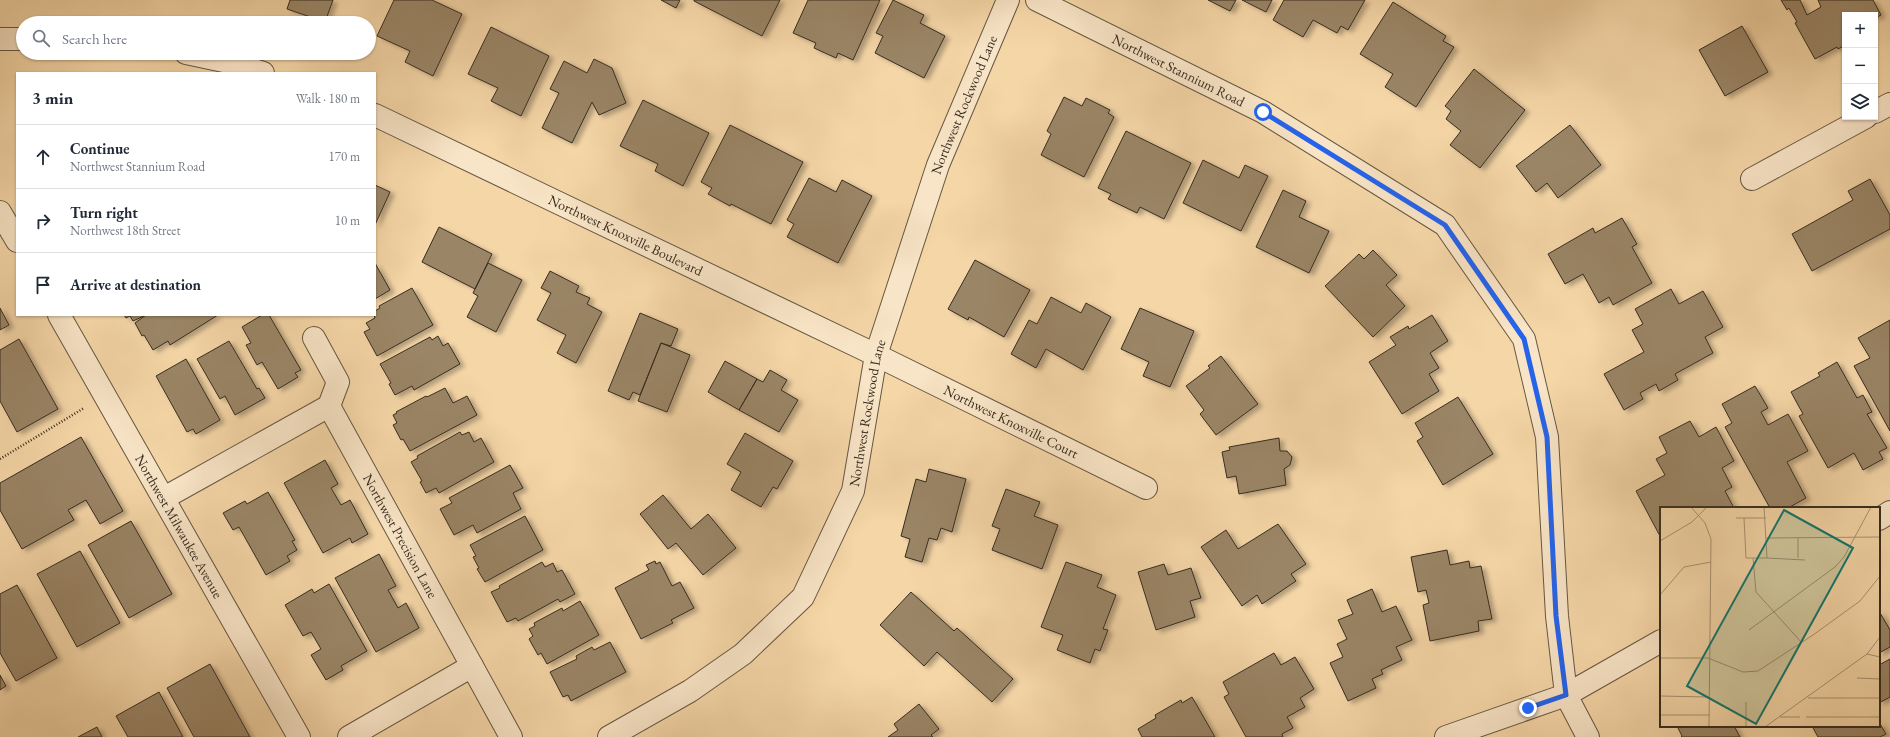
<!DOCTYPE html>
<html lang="en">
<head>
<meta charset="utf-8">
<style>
	body { margin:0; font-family:"EB Garamond",serif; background:#f6f6f7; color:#1f2937 }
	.controls { position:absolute; right:12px; top:12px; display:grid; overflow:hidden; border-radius:0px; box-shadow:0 1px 3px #0004 }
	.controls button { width:36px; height:36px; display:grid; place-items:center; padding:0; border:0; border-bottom:1px solid #e0e1e3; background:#fff; color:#1f2937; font:20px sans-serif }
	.stop { position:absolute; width:12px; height:12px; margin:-9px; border:3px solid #2563eb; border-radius:50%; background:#fff }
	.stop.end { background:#2563eb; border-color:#fff; box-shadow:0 1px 4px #0008 }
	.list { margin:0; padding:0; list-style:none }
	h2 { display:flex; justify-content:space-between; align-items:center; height:52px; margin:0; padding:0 16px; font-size:17px }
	h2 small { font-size:13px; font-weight:400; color:#747a83 }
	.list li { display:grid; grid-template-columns:26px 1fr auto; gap:12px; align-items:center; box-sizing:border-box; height:64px; padding:0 16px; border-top:1px solid #e0e1e3 }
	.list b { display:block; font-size:15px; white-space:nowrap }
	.list p { margin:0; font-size:13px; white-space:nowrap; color:#747a83 }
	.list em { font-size:13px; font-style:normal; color:#747a83 }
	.icon { flex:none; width:22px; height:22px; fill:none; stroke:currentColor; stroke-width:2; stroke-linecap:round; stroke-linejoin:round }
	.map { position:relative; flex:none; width:1890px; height:737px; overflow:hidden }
	.search { position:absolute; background:#fff; box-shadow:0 1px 3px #0004; left:16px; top:16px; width:360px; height:44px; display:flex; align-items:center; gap:10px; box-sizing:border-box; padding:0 14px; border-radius:22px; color:#747a83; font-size:15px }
	.panel { position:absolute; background:#fff; box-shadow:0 1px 3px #0004; left:16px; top:72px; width:360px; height:244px; border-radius:0px }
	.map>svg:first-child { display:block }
</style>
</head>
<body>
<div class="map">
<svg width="1890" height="737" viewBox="0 0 1890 737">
	<defs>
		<filter id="shadow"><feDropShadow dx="4.5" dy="2.5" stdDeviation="2" flood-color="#0004"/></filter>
	</defs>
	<rect width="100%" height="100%" fill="#f5d6a7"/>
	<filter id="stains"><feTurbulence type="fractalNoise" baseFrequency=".005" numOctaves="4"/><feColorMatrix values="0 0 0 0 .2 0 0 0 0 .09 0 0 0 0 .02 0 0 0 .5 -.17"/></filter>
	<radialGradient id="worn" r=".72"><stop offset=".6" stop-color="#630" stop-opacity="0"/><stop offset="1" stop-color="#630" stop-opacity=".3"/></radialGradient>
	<path fill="#9a8566" stroke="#372d20" filter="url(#shadow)" d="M290,0H333L325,22L287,9Z
		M394,0H432L462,14L433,76L405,62L410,51L377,36Z
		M661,0H680L676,8Z
		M694,0H780L762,36L694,1Z
		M808,0H880L853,60L838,53L836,58L814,48L816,43L793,33Z
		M893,0L924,15L920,23L945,36L924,78L875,53L883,36L876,33Z
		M1208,0H1236L1230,11Z
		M1242,0H1272L1266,12Z
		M1284,0H1365L1348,30L1341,26L1337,33L1313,20L1303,37L1273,20Z
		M1781,0H1800L1807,15L1821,7L1818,0H1873L1881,15L1875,18V15H1845V45L1838,49L1837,47L1815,59L1795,23L1797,22L1789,8L1787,10Z
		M1393,2L1446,36L1443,41L1454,47L1416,107L1385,87L1393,74L1360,54Z
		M1742,26L1768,72L1725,96L1699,50Z
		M491,27L549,56L521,116L491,101L498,88L468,74Z
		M594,59L612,68L626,103L599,115L592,102L572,143L542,128L559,93L550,89L564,61L587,73Z
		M1474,69L1525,110L1480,168L1450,145L1461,131L1446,119L1451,111L1445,106Z
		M1064,97L1082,106L1086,98L1110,110L1108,113L1114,117L1084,177L1041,155L1051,134L1047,131Z
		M643,100L709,133L683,186L655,171L658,164L620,146Z
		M730,125L803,162L771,224L731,204L730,206L708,194L712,188L701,182Z
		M1570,125L1601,165L1558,198L1547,183L1536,192L1516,166Z
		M1126,131L1191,163L1164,219L1140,207L1137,213L1108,199L1111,194L1098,188Z
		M1203,160L1239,178L1245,165L1268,176L1241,231L1183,203Z
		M809,178L836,192L842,180L872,196L838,263L787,237L794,224L787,220Z
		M1870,179L1890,215V229L1812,271L1792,234L1853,200L1848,191Z
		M375,185L390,192L375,225Z
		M1283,190L1306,201L1299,217L1329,231L1309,273L1256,247Z
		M1622,218L1637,244L1632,247L1652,283L1613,305L1609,297L1599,303L1583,274L1565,284L1548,254L1593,228L1595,233Z
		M439,227L492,254L475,289L422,262Z
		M1373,250L1397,275L1386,285L1405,306L1373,337L1325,286L1359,254L1364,259Z
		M975,260L1030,290L1004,337L969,317L968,320L948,309Z
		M375,263L390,290L375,299Z
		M488,263L522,280L496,332L467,317L478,296L473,293Z
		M550,271L579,286L576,292L590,298L587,304L602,312L576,363L557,353L566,335L537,320L551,293L541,288Z
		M412,288L433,325L377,356L364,332L370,329L366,323L375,318L374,315L375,311L380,308L379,306Z
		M1671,289L1679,304L1703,291L1723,327L1705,337L1713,353L1675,374L1678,380L1659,391L1656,384L1640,393L1643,399L1624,410L1604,374L1644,352L1632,330L1643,324L1635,309Z
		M1051,297L1081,313L1086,303L1111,317L1083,370L1046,349L1036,368L1011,354L1029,320L1037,324Z
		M0,308L9,325L0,330Z
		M1140,308L1194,331L1170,387L1143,376L1149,362L1121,349Z
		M640,313L678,329L671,346L661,343L640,395L633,392L629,400L608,391Z
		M124,315H146L133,321L130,316L126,318Z
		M146,315H218L170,345L168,341L153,350L144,335L142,336L135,323Z
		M262,315H269L301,370L295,373L298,377L278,389L262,362L257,365L246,345L251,343L242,327Z
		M1432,315L1448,341L1430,353L1439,368L1429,374L1439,391L1402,414L1369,362L1396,345L1390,337L1408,326L1409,329Z
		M1890,320V431L1854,366L1870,358L1858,338Z
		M438,336L443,346L448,343L460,364L414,390L412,386L395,395L389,384L391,383L380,364L430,337L432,340Z
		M19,339L58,409L17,432L0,401V350Z
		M229,341L257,389L259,388L265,398L235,415L225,396L220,399L197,359Z
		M661,343L690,355L667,412L638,401Z
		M1221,356L1258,404L1216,435L1200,414L1204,410L1186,386L1210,368L1208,366Z
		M186,359L220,420L196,434L193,429L187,432L156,376Z
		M725,361L757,379L739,410L708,392Z
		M1837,362L1857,398L1863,395L1872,412L1867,414L1887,448L1879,452L1883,459L1863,470L1854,453L1828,468L1799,416L1803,414L1791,392L1820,376L1818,373Z
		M770,370L787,380L781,390L798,400L779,432L739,410L757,379L763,382Z
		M1755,386L1768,408L1761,412L1768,425L1788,414L1808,451L1787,462L1806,498L1788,508H1770L1725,427L1732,423L1722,404Z
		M445,388L453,403L467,396L477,415L410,451L403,439L401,440L393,425L397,423L393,415L397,413L396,412L426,396L427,397Z
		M1458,397L1493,454L1443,485L1417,441L1423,437L1415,423Z
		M1690,421L1699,437L1716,427L1734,461L1722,468L1732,487L1725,491L1734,508H1661V538L1636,491L1665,475L1656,459L1667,453L1659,437Z
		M460,432L462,435L469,432L474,442L481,438L494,462L439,493L436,488L426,493L420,482L422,481L411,462L418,458L417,456Z
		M745,433L793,461L777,489L773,487L761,507L731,490L741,472L727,464Z
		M81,437L123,511L100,524L86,500L68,510L74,520L22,549L0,510V483Z
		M1279,438L1280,451H1287L1292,457L1290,465L1284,469L1286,485L1239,494L1236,476L1227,478L1222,452L1230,450L1229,447Z
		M325,460L338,484L331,488L341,505L350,500L368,534L352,543L350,538L323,553L284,483Z
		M510,465L523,488L513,493L521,509L477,533L473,525L454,535L440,509L452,503L449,498Z
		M929,469L966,479L952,532L941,528L937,540L929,538L922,562L905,557L910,539L901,536L916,479L926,482Z
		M1006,489L1040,502L1034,516L1058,525L1042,569L992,550L1000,529L992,526Z
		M268,492L295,540L292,541L297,550L287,556L290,561L266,575L239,527L233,530L223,513L245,501L247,504Z
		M663,495L691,529L708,514L736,548L703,575L676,543L668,549L640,514Z
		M525,516L543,550L485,582L477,569L479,568L473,557L476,556L470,545Z
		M131,521L172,594L129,618L88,545Z
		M1278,524L1306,564L1291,574L1296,581L1262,604L1257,595L1242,606L1201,547L1226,530L1238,549Z
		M1447,550L1450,565L1469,561L1470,568L1481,566L1492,619L1478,621L1479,631L1430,641L1423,605L1429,603L1426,590L1418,592L1411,557Z
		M80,551L120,623L77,647L37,574Z
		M379,554L396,586L388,590L398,608L406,603L419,628L376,652L335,578Z
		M655,561L656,564L660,562L672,586L680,582L694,608L671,620L673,623L641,639L615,588L649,570L646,565Z
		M542,562L545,567L553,563L557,572L562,570L575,594L560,602L558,599L518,621L516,618L507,622L491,592L500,588L499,586Z
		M1066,562L1102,575L1097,587L1116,595L1103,629L1108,630L1100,651L1095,649L1090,663L1057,650L1063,635L1041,627Z
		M1164,564L1168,575L1191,568L1201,598L1190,601L1195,617L1156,630L1138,572Z
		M329,584L367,651L341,666L343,670L326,680L311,655L321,649L311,632L303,636L285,605L312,589L314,593Z
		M17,585L57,658L16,681L0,653V594Z
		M1372,589L1382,612L1396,606L1412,640L1396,647L1402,660L1381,670L1383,674L1372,679L1376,688L1348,701L1330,663L1343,657L1337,644L1347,639L1338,620L1353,614L1347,600Z
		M911,592L954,631L957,628L1013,679L992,702L937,652L924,666L880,625Z
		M580,601L599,635L547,664L541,653L538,655L529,639L533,636L529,629L535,626L534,623L562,608L563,611Z
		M1879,611L1890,630V647L1879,653Z
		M610,642L626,672L571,701L568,695L563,697L550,672L577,659L576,656L592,647L594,650Z
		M1274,653L1281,665L1295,657L1314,689L1300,698L1305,707L1287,717L1293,728L1282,734L1283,737H1246L1224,697L1229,694L1223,682Z
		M1890,659V697L1879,703V665Z
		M210,664L250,737H194L167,688Z
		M0,675L6,686L0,690Z
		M159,692L183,737H128L116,716Z
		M1192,697L1215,737H1142L1138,729L1156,718L1155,715L1181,700L1182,703Z
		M919,704L939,729L931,735L933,737H888L898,730L894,724Z
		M1879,722L1886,734L1880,737H1818L1812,726H1879Z
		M1677,726H1734L1740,737H1681L1682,736Z
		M97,727L102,737H78Z"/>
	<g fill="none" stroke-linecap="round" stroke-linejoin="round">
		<g stroke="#665742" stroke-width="24">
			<g id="minor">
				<path id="s1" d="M1037,0L1263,112L1445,225L1524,339L1547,437L1557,616L1566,695L1588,737"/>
				<path d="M0,39H23"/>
				<path d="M186,53L233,63L263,73"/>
				<path d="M1875,112L1890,104"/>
				<path id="s2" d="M375,115L876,355L1146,488"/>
				<path d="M1752,179L1866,117"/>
				<path d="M0,212L17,241"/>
				<path id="s3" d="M59,315L299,737"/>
				<path id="s4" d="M314,338L338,382L329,406L472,666"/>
				<path d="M164,498L329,406"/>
				<path d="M1879,519L1890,512"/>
				<path d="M349,737L472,666L511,737"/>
				<path id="s5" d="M609,737L690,691L743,654L803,597L853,491L876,355L938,165L1008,0"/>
				<path d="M1446,737L1566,695L1661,641"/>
			</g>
		</g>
		<path stroke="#372d20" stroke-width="2.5" stroke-dasharray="1 2" stroke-linecap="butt" d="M0,459L84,408"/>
		<use href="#minor" stroke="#f8e4c6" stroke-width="22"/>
	</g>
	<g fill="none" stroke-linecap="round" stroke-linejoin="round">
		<path stroke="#2563eb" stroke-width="5" d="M1263,112L1445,225L1524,339L1547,437L1556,616L1566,695L1528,708"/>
	</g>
	<g text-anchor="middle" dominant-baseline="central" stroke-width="4" stroke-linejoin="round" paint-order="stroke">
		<g font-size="14" fill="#372d20" stroke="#f8e4c6">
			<text stroke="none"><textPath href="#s1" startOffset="158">Northwest Stannium Road</textPath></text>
			<text stroke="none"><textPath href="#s5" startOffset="761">Northwest Rockwood Lane</textPath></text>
			<text stroke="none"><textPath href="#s2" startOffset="278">Northwest Knoxville Boulevard</textPath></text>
			<text stroke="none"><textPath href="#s5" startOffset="437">Northwest Rockwood Lane</textPath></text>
			<text stroke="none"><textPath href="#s2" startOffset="706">Northwest Knoxville Court</textPath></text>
			<text stroke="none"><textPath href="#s3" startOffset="243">Northwest Milwaukee Avenue</textPath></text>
			<text stroke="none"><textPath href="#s4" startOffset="224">Northwest Precision Lane</textPath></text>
		</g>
	</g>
	<g transform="translate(1660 507)">
		<rect width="220" height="220" fill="#f5d6a7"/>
		<path fill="none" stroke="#a99271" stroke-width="1" d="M31,0L45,16L51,32L49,220M104,0L107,51H93L96,85L142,136M76,11H106M84,11L86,51H93M106,31L220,30M138,31V51M0,34L32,15L47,0M107,51L145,53M0,88L24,60L51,55M89,123L175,60L184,50L211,0M207,147L220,150M0,151H48L83,165L98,164L153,128L200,94L220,69M197,171L220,172M0,189L48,190M148,191H220M0,208H49M120,210H140M146,210H220M86,220V195M105,220L207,147L220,130"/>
		<path fill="#0f766e" fill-opacity="0.15" stroke="#0f766e" stroke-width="2" d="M124,3L193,41L96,217L27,179Z"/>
		<rect width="220" height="220" fill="none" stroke="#372d20" stroke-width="2"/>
	</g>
	<rect width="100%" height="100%" filter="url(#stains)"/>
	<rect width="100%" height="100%" fill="url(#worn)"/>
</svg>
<div class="controls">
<button>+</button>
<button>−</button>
<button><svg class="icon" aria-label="layers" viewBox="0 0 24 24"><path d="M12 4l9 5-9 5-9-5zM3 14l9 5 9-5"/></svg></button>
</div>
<div class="stop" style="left:1263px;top:112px"></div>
<div class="stop end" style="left:1528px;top:708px"></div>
<div class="search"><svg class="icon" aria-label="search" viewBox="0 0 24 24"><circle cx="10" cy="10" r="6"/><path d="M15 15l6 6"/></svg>Search here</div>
<section class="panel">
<h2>3 min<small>Walk · 180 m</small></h2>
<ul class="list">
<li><svg class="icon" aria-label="ahead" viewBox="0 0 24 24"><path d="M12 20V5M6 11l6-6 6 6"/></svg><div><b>Continue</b><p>Northwest Stannium Road</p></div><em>170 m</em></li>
<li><svg class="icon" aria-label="right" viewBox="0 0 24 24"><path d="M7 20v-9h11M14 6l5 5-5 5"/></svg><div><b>Turn right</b><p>Northwest 18th Street</p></div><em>10 m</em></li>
<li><svg class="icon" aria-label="arrive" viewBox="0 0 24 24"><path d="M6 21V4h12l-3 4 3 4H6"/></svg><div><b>Arrive at destination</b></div></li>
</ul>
</section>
</div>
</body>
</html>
